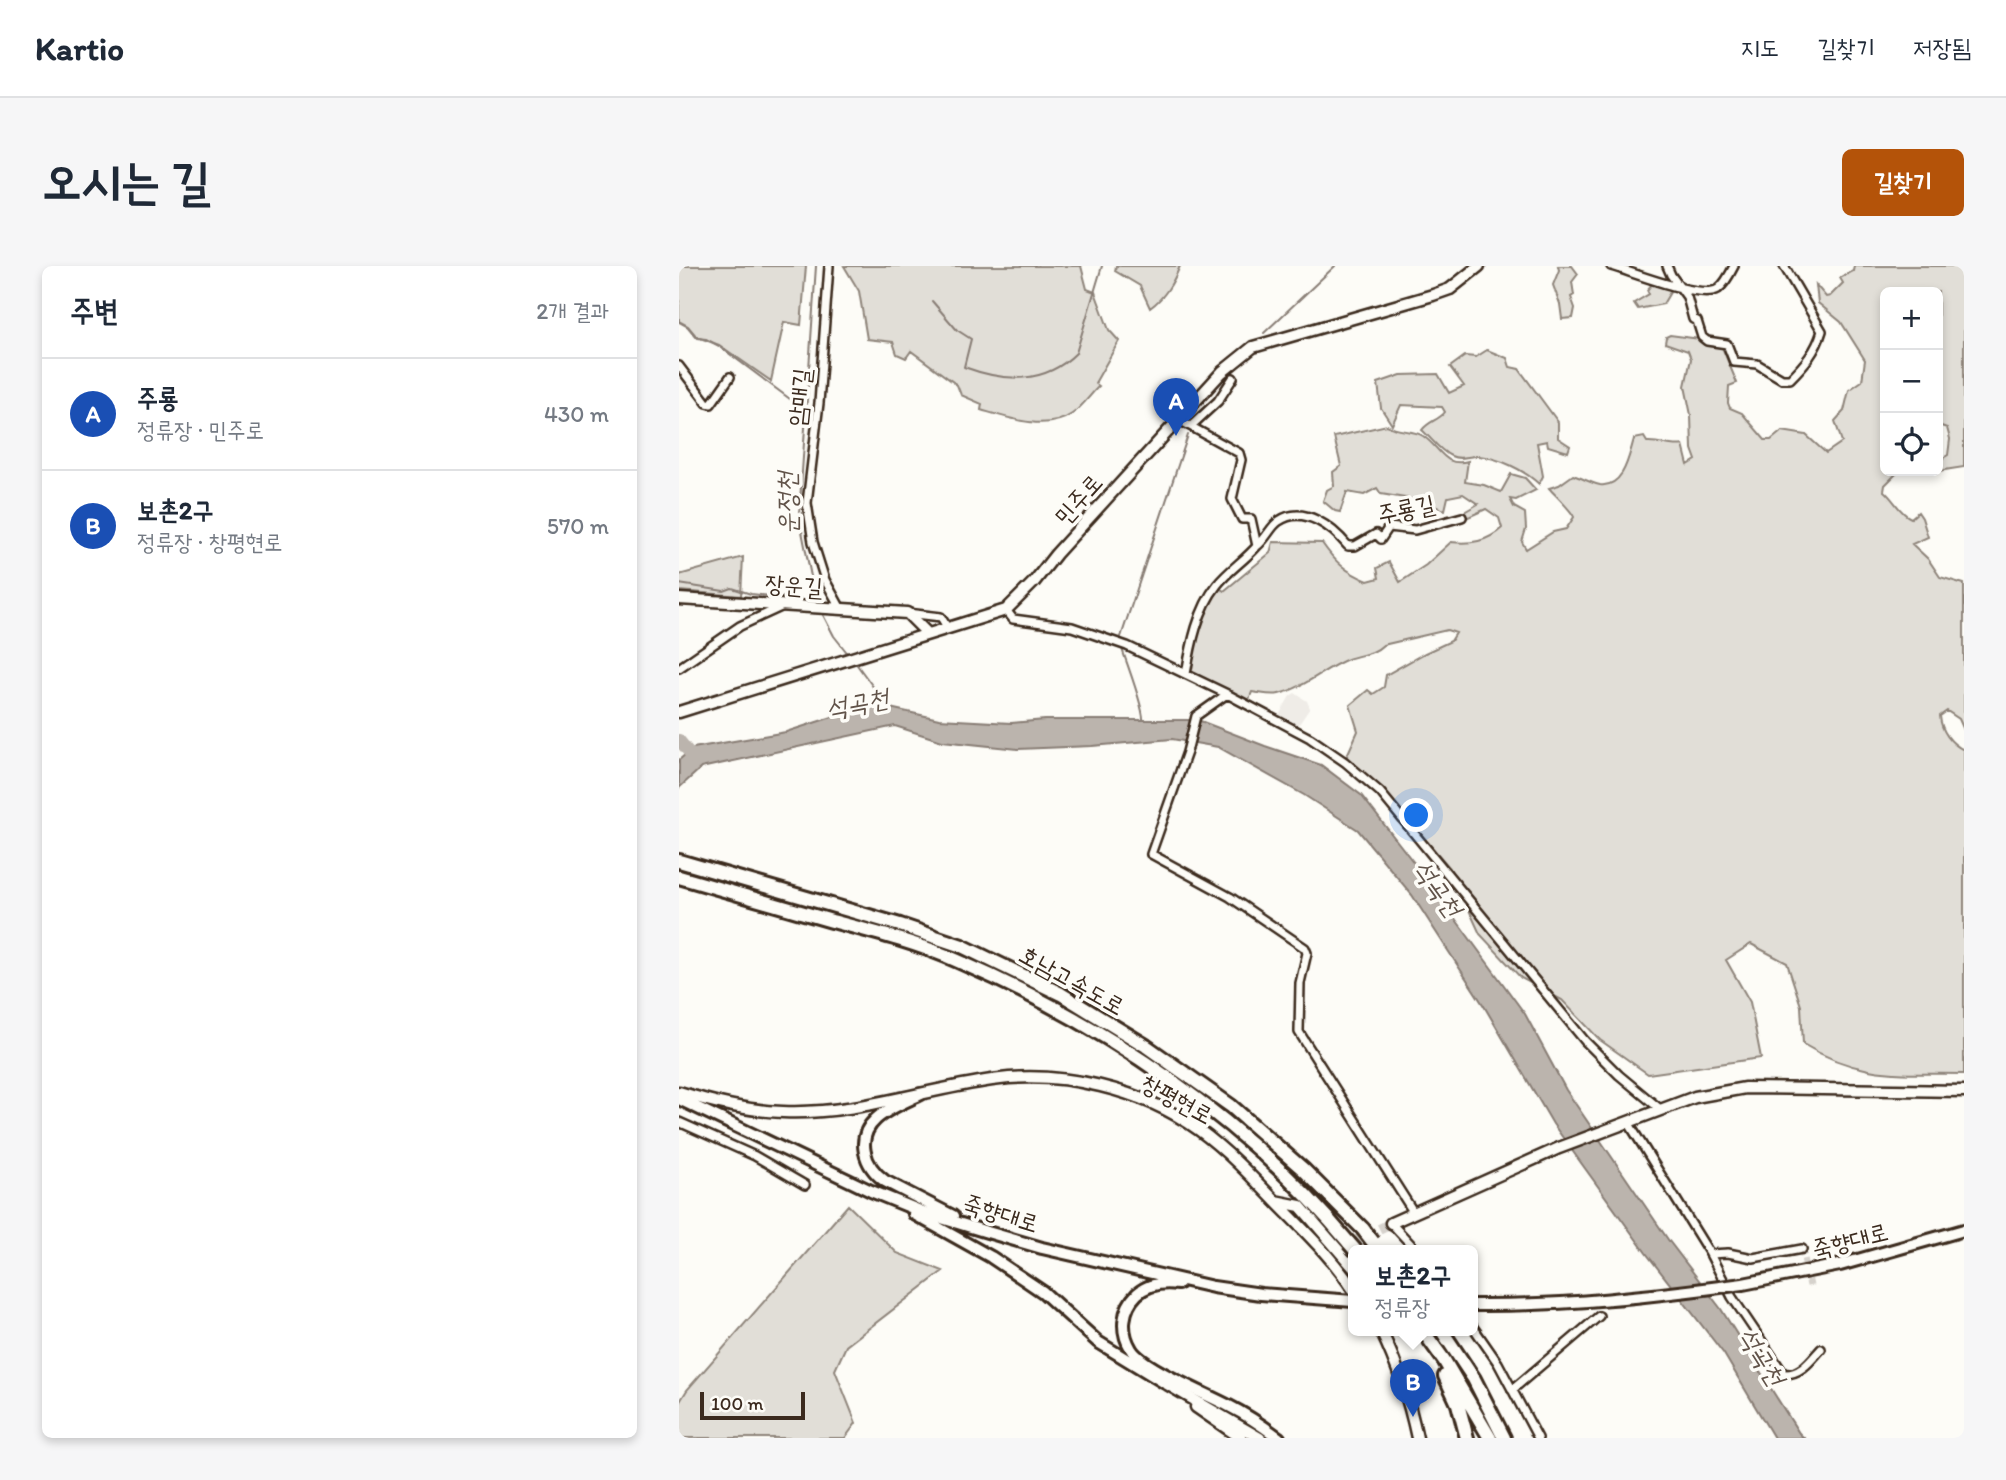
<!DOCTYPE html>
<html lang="ko">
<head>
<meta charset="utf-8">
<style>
	body { margin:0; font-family:Itim,"Poor Story",sans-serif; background:#f6f6f7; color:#1f2937 }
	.controls { position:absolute; right:21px; top:21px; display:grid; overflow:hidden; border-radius:10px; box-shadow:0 4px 10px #0003 }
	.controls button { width:63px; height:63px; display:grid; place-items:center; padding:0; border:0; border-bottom:2px solid #e0e1e3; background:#fff; color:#1f2937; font:35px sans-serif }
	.scale { position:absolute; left:21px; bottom:18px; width:105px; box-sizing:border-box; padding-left:7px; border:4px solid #3b2a1e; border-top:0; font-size:19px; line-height:24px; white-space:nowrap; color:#3b2a1e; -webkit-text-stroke:5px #fdfcf7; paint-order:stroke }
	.you { position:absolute; left:738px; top:550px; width:24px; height:24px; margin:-18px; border:5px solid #fff; border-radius:50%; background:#1a73e8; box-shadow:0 0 0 10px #1a73e833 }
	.badge { display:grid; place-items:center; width:46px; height:46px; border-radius:50%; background:#b45309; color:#fff; font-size:23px; font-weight:700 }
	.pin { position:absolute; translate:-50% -58px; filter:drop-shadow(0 2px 4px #0008) }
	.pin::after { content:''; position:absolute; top:37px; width:24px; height:21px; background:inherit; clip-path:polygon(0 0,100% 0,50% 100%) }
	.popup { position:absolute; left:669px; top:979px; width:130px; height:91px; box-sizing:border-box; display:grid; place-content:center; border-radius:10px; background:#fff; filter:drop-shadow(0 2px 5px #0005); font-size:23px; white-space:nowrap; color:#747a83 }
	.popup b { font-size:26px; color:#1f2937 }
	.popup::after { content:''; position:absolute; left:50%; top:100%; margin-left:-14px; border:14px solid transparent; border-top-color:#fff }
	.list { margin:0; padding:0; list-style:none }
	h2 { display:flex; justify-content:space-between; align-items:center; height:91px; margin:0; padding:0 28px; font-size:30px }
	h2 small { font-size:23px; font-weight:400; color:#747a83 }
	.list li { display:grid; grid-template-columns:46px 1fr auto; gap:21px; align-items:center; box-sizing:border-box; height:112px; padding:0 28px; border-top:2px solid #e0e1e3 }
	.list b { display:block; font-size:26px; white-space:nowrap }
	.list p { margin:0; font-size:23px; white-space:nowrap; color:#747a83 }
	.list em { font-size:23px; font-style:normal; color:#747a83 }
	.icon { flex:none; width:38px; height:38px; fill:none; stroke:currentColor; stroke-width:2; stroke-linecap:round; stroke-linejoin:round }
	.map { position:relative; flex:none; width:1285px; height:1172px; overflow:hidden; border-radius:10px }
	header { display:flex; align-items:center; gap:42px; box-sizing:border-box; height:98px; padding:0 35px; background:#fff; border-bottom:2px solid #e0e1e3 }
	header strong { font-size:33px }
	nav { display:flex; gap:38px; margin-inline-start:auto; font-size:24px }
	.intro { display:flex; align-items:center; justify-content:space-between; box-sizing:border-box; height:168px; padding:0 42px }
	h1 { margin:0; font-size:49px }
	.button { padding:18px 32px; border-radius:10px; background:#b45309; color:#fff; font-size:24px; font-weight:700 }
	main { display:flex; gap:42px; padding:0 42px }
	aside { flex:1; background:#fff; border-radius:10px; box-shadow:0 4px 10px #0003 }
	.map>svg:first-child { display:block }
</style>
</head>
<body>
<header>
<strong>Kartio</strong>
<nav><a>지도</a><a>길찾기</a><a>저장됨</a></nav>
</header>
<div class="intro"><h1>오시는 길</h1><a class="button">길찾기</a></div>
<main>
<aside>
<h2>주변<small>2개 결과</small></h2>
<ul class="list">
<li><span class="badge" style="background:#1a4fb4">A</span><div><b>주룡</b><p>정류장 · 민주로</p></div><em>430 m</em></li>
<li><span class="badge" style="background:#1a4fb4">B</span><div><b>보촌2구</b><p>정류장 · 창평현로</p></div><em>570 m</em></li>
</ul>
</aside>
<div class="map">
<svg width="1285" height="1172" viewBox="0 0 1285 1172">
	<rect width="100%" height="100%" fill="#fdfcf7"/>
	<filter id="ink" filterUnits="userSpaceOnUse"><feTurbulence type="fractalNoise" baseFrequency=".0143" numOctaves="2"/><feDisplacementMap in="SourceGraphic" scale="14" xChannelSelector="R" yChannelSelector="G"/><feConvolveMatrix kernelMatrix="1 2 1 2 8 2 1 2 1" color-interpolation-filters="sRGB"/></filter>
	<g filter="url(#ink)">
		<path fill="#efece7" d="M616,427L628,435L631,442L618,461L599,451L611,430Z"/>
		<path fill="#e1ded7" stroke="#8e847a" stroke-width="2" d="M0,0H127L122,59L105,56L92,115L40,79L18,71L9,60L0,55Z
			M165,0H402L408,23L416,26L430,64L440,75L416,117L420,120C411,129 403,141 393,148C367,166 329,152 302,144L303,138L282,129L278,119L232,85L227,92L218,88L214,76L188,73L180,25Z
			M437,0H501C494,17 486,31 471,42L461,20L436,5Z
			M879,0H893L899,8L893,16L895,29L892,31L896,42L894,52L883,53L881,38L874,19L880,4Z
			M1175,0H1285V201L1259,205V195L1269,189L1271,173L1268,162L1259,159V26H1206V205H1220L1206,219L1205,225C1215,233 1221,248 1232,252L1239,246L1243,252L1249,271L1233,278L1249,293L1261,311L1285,318V464L1280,453L1268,445L1261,450C1262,465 1272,478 1285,484V808C1222,807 1181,813 1124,778L1122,740L1108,697L1072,678L1047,694L1071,736L1082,792L969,808L921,774L883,734L842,712L801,668L771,602L705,525L666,494L679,465L671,439L689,424L694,428L705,421L707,409L746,387L772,375L777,367L768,364L704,379C694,389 682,388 669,393C646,402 625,422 600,428C592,430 582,427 573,426L569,436L509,406C516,376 524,348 539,321L545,325L591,287L594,276L643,277C656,296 667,306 689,315L700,312L698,302L710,296L721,316L747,299L772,276C792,278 808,276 823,262L820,252L807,243L785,253V246L799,238L784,228L769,231L766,244L738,234L702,228L698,222L685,229L668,226L661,246L656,245L644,235L648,224L655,220L654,206L662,200L655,171L708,159C719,167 734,163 744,170C761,181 765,202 789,195L786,216L805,219L822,226L832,208L846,212L857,224L837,234L831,233L835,241L846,247L847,263L843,276L847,283L874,266L887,263L895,251C893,245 876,229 870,222L880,219L894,209C903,212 912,217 921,219C945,222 950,189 955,173L965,171L968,176C981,175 995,182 1004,179L1009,199L1017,194L1013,183L1012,149L1006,120L1012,93L1009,85L986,77L987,71L991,69L1021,73L1043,81L1058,117L1050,120L1049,137L1051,142L1063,147L1086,174H1092L1103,165L1127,169L1147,187L1163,176L1156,155L1165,145L1170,124L1183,115L1186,94L1162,56L1139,37L1137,19L1147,31L1151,30L1164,17L1161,12L1174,5Z
			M973,18L993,23L984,38L959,43L955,37L970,28L968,24Z
			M808,84L828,92L831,101L840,103L879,156V172L891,180L889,186L869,180L868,175L858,177L864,210L860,218C845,204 820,192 800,190C790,189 782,195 772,190C761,185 752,172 743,164C750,155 760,154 766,146L763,141L722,139L713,159L702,142L699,117L722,109L759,108L770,127L785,120L771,101L786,90L797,91Z
			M64,291L62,330L0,325V309Z
			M169,939L218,987L264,1005L167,1080L156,1104L177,1157L166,1172H0V1137L8,1124Z"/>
		<path fill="#bbb4ad" stroke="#887d74" stroke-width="2" d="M193,438L260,453L332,457L366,454H519L586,480L642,499L682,529L739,602L846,748L887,824L990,975L1042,1043L1120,1167L1125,1172H1095L1045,1088L967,987L874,858L805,740L733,629L679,564L625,529L539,481L493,473L413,480L339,483L263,475L216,460L22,502L0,522V494L14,482L107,466Z"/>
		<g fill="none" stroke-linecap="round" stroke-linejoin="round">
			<path stroke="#887d74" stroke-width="2" d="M137,0L120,250L137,336
				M253,35L278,64L292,73L285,101C326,116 365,119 397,87L423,0
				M0,56L9,61L18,72L27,73L40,80L115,136
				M585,67L656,0
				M120,140L126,146
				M0,318L45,325L53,322L72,328L121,333
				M143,347L155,370L170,389
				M441,374L509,169
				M443,383C448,397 465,443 464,454
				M176,396L208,440"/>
			<path stroke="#bbb4ad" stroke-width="12" d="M0,474L17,495"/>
			<path stroke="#d6d2cc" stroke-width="7" stroke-dasharray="7 3.5" stroke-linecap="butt" d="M1123,983L1131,1020"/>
			<path stroke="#d6d2cc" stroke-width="10" stroke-dasharray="10 5" stroke-linecap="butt" d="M660,983L712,957"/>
			<g stroke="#3b2a1e" stroke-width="12">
				<path id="street" d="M150,0L140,137L128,237L134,276L146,314L162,343
					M932,0C953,6 1022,34 1039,23C1046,18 1052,6 1055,0
					M988,0L992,9L1008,31L1014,53L1018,55L1023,71L1028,75L1048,78L1055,96L1078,98L1103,113H1111C1126,98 1137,85 1143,65L1105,0
					M0,100L28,137L32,138L51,111
					M500,154L560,187L562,194L553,233L563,253H572L578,280C566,294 550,304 538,319C519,343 512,378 507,408
					M512,160L539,135L554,112
					M578,280C587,273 592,260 600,255C625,238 654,262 669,280H676L697,268L702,273L710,261L736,264L783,251
					M327,344L334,353L393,361L448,380L548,428L631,472L666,496L701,526L906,775L940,809L981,843
					M228,347L262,351L269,363
					M0,402L61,360L104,340
					M548,428L517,450L508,486L472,588L551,631L626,682L628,687L621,717L620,766L735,947
					M0,856L76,890L126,919
					M949,856L1031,988L1053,1031L1105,1108C1122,1109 1132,1094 1142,1083
					M712,957L738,985
					M1031,988L1049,987L1074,992L1123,983
					M794,1061L819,1097L859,1172
					M833,1124L920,1050"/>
			</g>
			<g stroke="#3b2a1e" stroke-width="15">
				<path id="secondary" d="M0,333L228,347L249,368
					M0,446L327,344L355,316L377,288L543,106L574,81L754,29L771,23L800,0
					M0,826C32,836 70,845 104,846C175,849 243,824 313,814C381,804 464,823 520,864C550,886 575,913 601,940C627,966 654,993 674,1023
					M596,935L621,940L674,1001
					M712,957L880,882L1016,831L1066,822L1285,825
					M702,1065C719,1100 730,1134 738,1172
					M486,1117L581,1172
					M517,1141L562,1172"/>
			</g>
			<g stroke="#3b2a1e" stroke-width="16">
				<path id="primary" d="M242,828C228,835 209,842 197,853C176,872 185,900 206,915L274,950
					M0,833L192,925L246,947L305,965L363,982L534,1021L582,1028L674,1035
					M235,948L312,991L364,1026L419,1076L486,1117
					M499,1018C484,1016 469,1018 458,1028C443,1043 441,1065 452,1083C463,1102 528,1128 550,1140C568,1149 584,1160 600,1172
					M1064,1018L1161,999L1285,964"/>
			</g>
			<g stroke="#3b2a1e" stroke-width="18">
				<path id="highway" d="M0,595L221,659L283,680L382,728L467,780L552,840L625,904L684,963
					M0,611C51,626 102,640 153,655C195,666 239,677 279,695C427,759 566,853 670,977
					M744,1065L765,1094L811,1172
					M763,1065L795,1113L825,1172
					M766,1110L779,1138L788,1172"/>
			</g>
			<use href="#street" stroke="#fdfcf7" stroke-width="7"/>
			<use href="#secondary" stroke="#fdfcf7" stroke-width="10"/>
			<use href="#primary" stroke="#fdfcf7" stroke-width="10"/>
			<use href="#highway" stroke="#fdfcf7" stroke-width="12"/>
			<g stroke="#3b2a1e" stroke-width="16" stroke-linecap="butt">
				<path id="primary-bridge" d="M794,1039C885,1040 974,1030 1064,1018"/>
			</g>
			<g stroke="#3b2a1e" stroke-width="18" stroke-linecap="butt">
				<path id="highway-bridge" d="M684,963L694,976
					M670,977L677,985"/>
			</g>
			<use href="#primary-bridge" stroke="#fdfcf7" stroke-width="10"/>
			<use href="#highway-bridge" stroke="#fdfcf7" stroke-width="12"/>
		</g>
	</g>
	<g text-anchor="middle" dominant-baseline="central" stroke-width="7" stroke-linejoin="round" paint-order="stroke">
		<g font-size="24" fill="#3b2a1e" stroke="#fdfcf7">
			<text transform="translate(120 131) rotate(-84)">암매길</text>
			<text transform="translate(399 233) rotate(-48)">민주로</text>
			<text transform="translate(727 243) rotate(-12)">주룡길</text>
			<text transform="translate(115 319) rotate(4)">장운길</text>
			<text transform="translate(393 714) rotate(29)">호남고속도로</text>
			<text transform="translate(498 833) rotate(28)">창평현로</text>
			<text transform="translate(322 947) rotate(17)">죽향대로</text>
			<text transform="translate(1171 974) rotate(-14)">죽향대로</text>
		</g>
		<g font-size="26" font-style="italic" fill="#615349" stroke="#fdfcf7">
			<text transform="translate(108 237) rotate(-91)">운정천</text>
			<text transform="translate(178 437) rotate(-11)">석곡천</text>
			<text transform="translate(759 622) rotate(54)">석곡천</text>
			<text transform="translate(1083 1090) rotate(58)">석곡천</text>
		</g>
	</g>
</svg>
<div class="controls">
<button>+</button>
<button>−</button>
<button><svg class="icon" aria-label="locate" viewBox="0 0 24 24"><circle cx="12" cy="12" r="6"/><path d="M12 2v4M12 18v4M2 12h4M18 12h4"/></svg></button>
</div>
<div class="scale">100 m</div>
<div class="you"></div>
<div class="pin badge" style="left:497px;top:170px;background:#1a4fb4">A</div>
<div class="pin badge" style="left:734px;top:1151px;background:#1a4fb4">B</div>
<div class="popup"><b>보촌2구</b>정류장</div>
</div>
</main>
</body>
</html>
